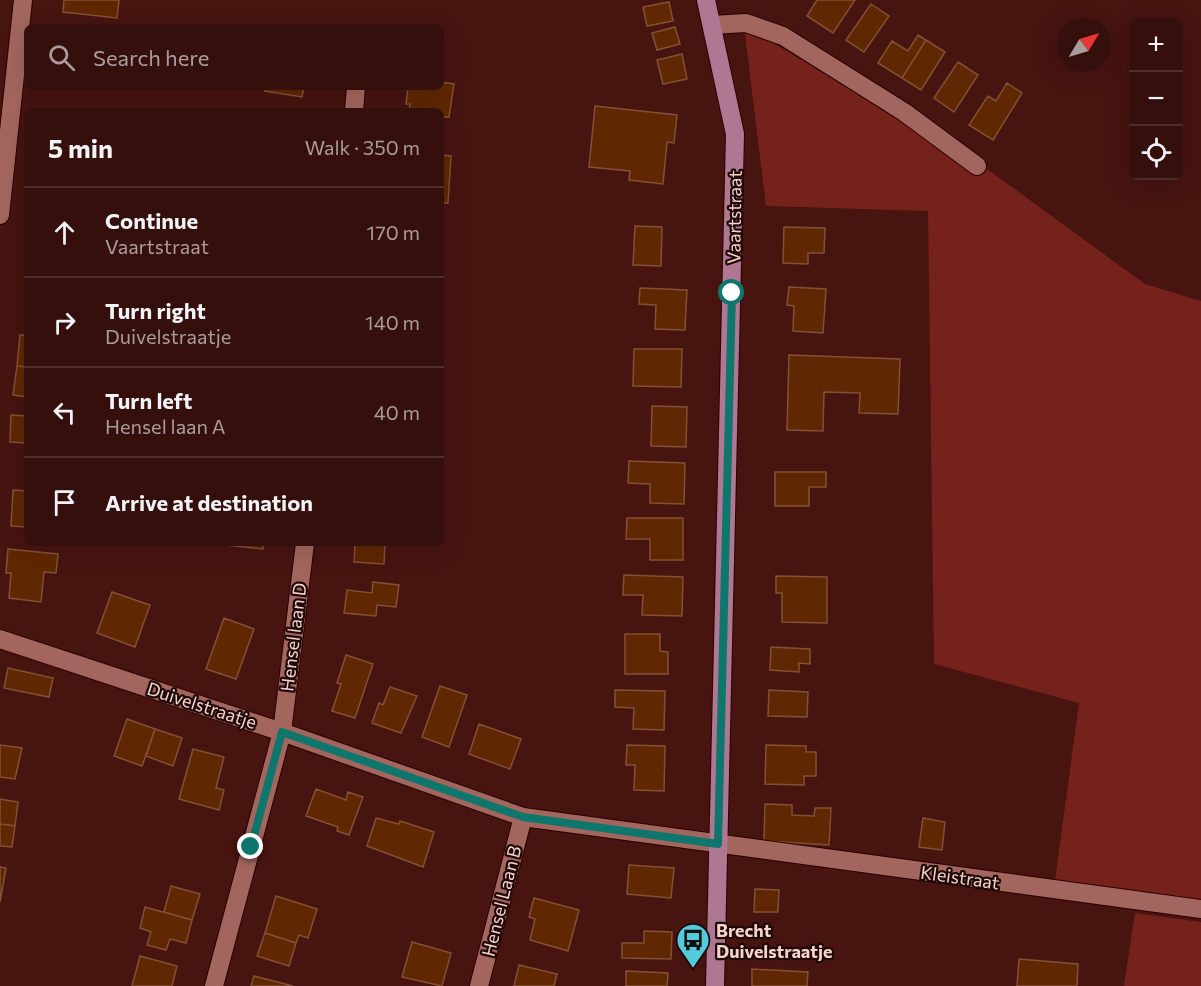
<!DOCTYPE html>
<html lang="en">
<head>
<meta charset="utf-8">
<style>
	body { margin:0; font-family:Commissioner,sans-serif; background:#401d1a; color:#f1f3f6 }
	.controls { position:absolute; right:18px; top:18px; display:grid; overflow:hidden; border-radius:9px; box-shadow:0 6px 24px #0002 }
	.controls button { width:54px; height:54px; display:grid; place-items:center; padding:0; border:0; border-bottom:2px solid #4f2f2d; background:#350f0c; color:#f1f3f6; font:30px sans-serif }
	.compass { position:absolute; left:1057px; top:18px; width:54px; height:54px; border-radius:50%; background:#350f0c; box-shadow:0 6px 24px #0002; rotate:52deg }
	.stop { position:absolute; width:18px; height:18px; margin:-14px; border:4px solid #0f766e; border-radius:50%; background:#fff }
	.stop.end { background:#0f766e; border-color:#fff; box-shadow:0 2px 6px #0008 }
	.list { margin:0; padding:0; list-style:none }
	h2 { display:flex; justify-content:space-between; align-items:center; height:78px; margin:0; padding:0 24px; font-size:26px }
	h2 small { font-size:20px; font-weight:400; color:#aa9c9d }
	.list li { display:grid; grid-template-columns:39px 1fr auto; gap:18px; align-items:center; box-sizing:border-box; height:90px; padding:0 24px; border-top:2px solid #4f2f2d }
	.list b { display:block; font-size:22px; white-space:nowrap }
	.list p { margin:0; font-size:20px; white-space:nowrap; color:#aa9c9d }
	.list em { font-size:20px; font-style:normal; color:#aa9c9d }
	.icon { flex:none; width:33px; height:33px; fill:none; stroke:currentColor; stroke-width:2; stroke-linecap:round; stroke-linejoin:round }
	.map { position:relative; flex:none; width:1201px; height:986px; overflow:hidden }
	.search { position:absolute; background:#350f0c; box-shadow:0 6px 24px #0002; left:24px; top:24px; width:420px; height:66px; display:flex; align-items:center; gap:15px; box-sizing:border-box; padding:0 21px; border-radius:9px; color:#aa9c9d; font-size:22px }
	.panel { position:absolute; background:#350f0c; box-shadow:0 6px 24px #0002; left:24px; top:108px; width:420px; height:438px; border-radius:9px }
	.map>svg:first-child { display:block }
</style>
</head>
<body>
<div class="map">
<svg width="1201" height="986" viewBox="0 0 1201 986">
	<rect width="100%" height="100%" fill="#471410"/>
	<path fill="#75211c" d="M744,26L987,169L1145,284L1201,301V901L1055,880L1079,703L934,664L928,211L766,206Z
		M1135,913L1201,922V986H1124Z"/>
	<path fill="#5f2702" stroke="#845035" stroke-width="1.5" d="M64,0H119L117,18L63,12Z
		M817,0H855L833,33L807,16Z
		M669,2L673,21L647,26L643,7Z
		M871,4L889,16L864,52L846,40Z
		M675,27L680,44L657,50L652,33Z
		M918,35L926,40L902,78L878,63L892,41L908,51Z
		M926,40L945,52L921,90L902,78Z
		M682,54L687,79L663,84L657,60Z
		M958,62L978,75L954,112L934,98Z
		M441,82L454,84L449,117H441V111H409L410,104H406L408,87H441Z
		M1007,83L1022,93L993,140L969,125L988,96L996,101Z
		M265,87H304L302,97L265,91Z
		M595,106L677,115L674,143L667,142L663,184L629,180L630,171L589,167Z
		M441,155L451,156L448,203H441Z
		M635,226L662,227L661,266L633,265Z
		M784,227L825,228L824,253H808V264L783,263Z
		M789,287L826,289L823,333L793,331L794,306L787,305Z
		M640,288L687,290L685,330L655,329L656,305L639,304Z
		M20,335H27V367L17,366Z
		M634,349H682L681,387L633,386Z
		M789,355L900,359L898,414L859,413L860,393L824,392L823,431L787,430Z
		M17,366L27,367V397L13,395Z
		M652,406L687,407L686,447L651,446Z
		M11,415L27,416V443L10,442Z
		M629,461L685,463L684,504L650,503V484L628,483Z
		M775,472H826V487H809V506H775Z
		M13,490L27,491V527L11,526Z
		M627,518H683V560H650V539H626Z
		M206,543H263V549Z
		M355,543H385L384,564L354,562Z
		M8,549L58,554L56,573L44,572L41,602L9,598L11,573H6Z
		M624,575L683,577L682,616L642,615L643,595H623Z
		M776,576L827,577V623L782,622V593H776Z
		M373,582L399,585L396,607L377,605L376,616L344,613L347,590L372,593Z
		M112,592L150,605L135,647L97,633Z
		M224,618L254,629L236,679L206,669Z
		M625,634H660V651L668,652V674H625Z
		M771,647L810,649V664L799,663V672L770,670Z
		M346,655L373,664L355,718L332,711L341,684L337,683Z
		M8,668L53,678L49,697L4,688Z
		M440,686L467,695L449,747L422,737Z
		M390,687L417,696L401,733L372,723L379,703L383,705Z
		M615,690L665,691L664,730L633,729L634,708L615,707Z
		M769,690L808,692L807,717L768,716Z
		M127,719L155,729L142,766L114,756Z
		M479,724L521,739L510,769L469,754Z
		M155,729L182,738L173,766L146,756Z
		M0,745L22,748L15,779L0,777Z
		M627,745L665,746L664,791L634,790L635,765H626Z
		M766,745L806,746V752H816V776H804V785L765,784Z
		M193,749L224,757L216,788L224,790L219,810L179,799Z
		M316,789L346,800L348,792L363,797L349,835L337,831L338,827L306,816Z
		M0,799L18,802L15,826L0,824Z
		M765,804L792,805V815L814,816L815,808H831L829,845L764,841Z
		M376,818L399,824L400,821L434,832L423,867L367,846Z
		M923,818L945,822L942,850L919,847Z
		M0,824L15,826L12,847L0,846Z
		M629,865L674,868L671,898L627,894Z
		M0,867L6,868L0,902Z
		M171,886L200,894L192,920L164,912Z
		M755,889L779,890L778,912H754Z
		M276,896L317,909L308,938L299,935L296,943L265,933Z
		M534,898L579,910L568,951L530,940L535,919L529,917Z
		M145,907L192,920L186,943L170,939L166,950L147,945L151,932L140,928Z
		M644,931L672,932L671,959L622,958V943H644Z
		M265,933L296,943L289,966L257,956Z
		M412,942L451,953L442,986L402,977Z
		M140,956L177,966L172,986H132Z
		M1019,959L1078,964L1077,986H1017Z
		M519,965L557,974L554,986H514Z
		M752,969L808,972L807,986H752Z
		M626,971L668,973L667,986H626Z
		M254,976L293,986H251Z"/>
	<g fill="none" stroke-linecap="round" stroke-linejoin="round">
		<g stroke="#2b0000" stroke-width="20">
			<path id="minor" d="M712,25L746,23L783,36L904,112L977,166
				M354,111L356,87
				M0,215L23,0
				M0,639L282,732L523,817L1201,909
				M214,986L282,732L305,543
				M479,986L523,817"/>
		</g>
		<g stroke="#2b0000" stroke-width="20">
			<path id="major" d="M706,0L735,134L715,986"/>
		</g>
		<use href="#minor" stroke="#a2665e" stroke-width="18"/>
		<use href="#major" stroke="#ae7792" stroke-width="18"/>
	</g>
	<g fill="none" stroke-linecap="round" stroke-linejoin="round">
		<path stroke="#0f766e" stroke-width="8" d="M251,847L282,732L523,817L718,844L732,293"/>
	</g>
	<defs>
		<g id="bus-pin" transform="scale(1.725)"><path d="M0 17L-7.5 6A9.5 9.5 0 1 1 7.5 6Z" fill="#53cbdb" stroke="#1f0907"/><path d="M-5-6H5V4H4V6H2V4H-2V6H-4V4H-5ZM-3.5-4V0h7V-4ZM-3.5 1.2v1.5H-2V1.2ZM2 1.2v1.5H3.5V1.2Z" fill="#111"/></g>
	</defs>
	<g fill-rule="evenodd">
		<use href="#bus-pin" x="693" y="940"/>
	</g>
	<g text-anchor="middle" dominant-baseline="central" stroke-width="4.5" stroke-linejoin="round" paint-order="stroke">
		<g font-size="18" fill="#f5d2cd" stroke="#1f0907">
			<text transform="translate(734 217) rotate(-89)">Vaartstraat</text>
			<text transform="translate(293 637) rotate(-83)">Hensel laan D</text>
			<text transform="translate(202 705) rotate(18)">Duivelstraatje</text>
			<text transform="translate(960 877) rotate(8)">Kleistraat</text>
			<text transform="translate(501 901) rotate(-76)">Hensel Laan B</text>
		</g>
		<g font-size="18" font-weight="bold" fill="#f5d2cd" stroke="#1f0907" text-anchor="start">
			<text x="716" y="930">Brecht<tspan x="716" dy="21">Duivelstraatje</tspan></text>
		</g>
	</g>
</svg>
<div class="controls">
<button>+</button>
<button>−</button>
<button><svg class="icon" aria-label="locate" viewBox="0 0 24 24"><circle cx="12" cy="12" r="6"/><path d="M12 2v4M12 18v4M2 12h4M18 12h4"/></svg></button>
</div>
<svg class="compass" viewBox="-18 -18 36 36"><path d="M0-13l5 13h-10z" fill="#e53935"/><path d="M0 13l5-13h-10z" fill="#aa9c9d"/></svg>
<div class="stop" style="left:732px;top:293px"></div>
<div class="stop end" style="left:251px;top:847px"></div>
<div class="search"><svg class="icon" aria-label="search" viewBox="0 0 24 24"><circle cx="10" cy="10" r="6"/><path d="M15 15l6 6"/></svg>Search here</div>
<section class="panel">
<h2>5 min<small>Walk · 350 m</small></h2>
<ul class="list">
<li><svg class="icon" aria-label="ahead" viewBox="0 0 24 24"><path d="M12 20V5M6 11l6-6 6 6"/></svg><div><b>Continue</b><p>Vaartstraat</p></div><em>170 m</em></li>
<li><svg class="icon" aria-label="right" viewBox="0 0 24 24"><path d="M7 20v-9h11M14 6l5 5-5 5"/></svg><div><b>Turn right</b><p>Duivelstraatje</p></div><em>140 m</em></li>
<li><svg class="icon" aria-label="left" viewBox="0 0 24 24"><path d="M17 20v-9H6M10 6l-5 5 5 5"/></svg><div><b>Turn left</b><p>Hensel laan A</p></div><em>40 m</em></li>
<li><svg class="icon" aria-label="arrive" viewBox="0 0 24 24"><path d="M6 21V4h12l-3 4 3 4H6"/></svg><div><b>Arrive at destination</b></div></li>
</ul>
</section>
</div>
</body>
</html>
